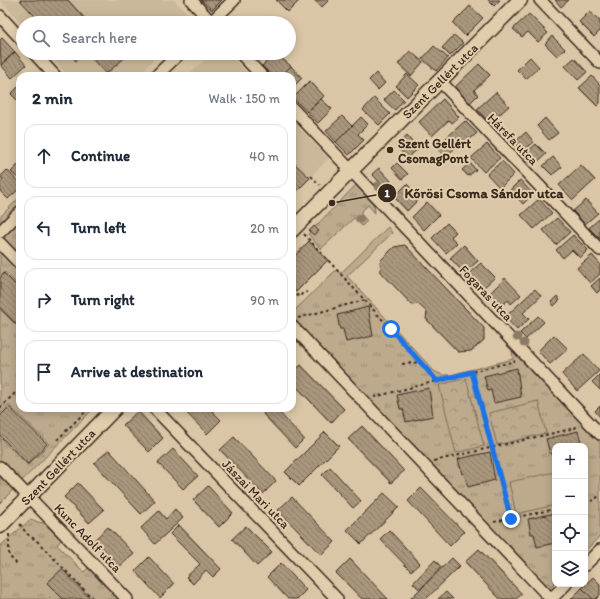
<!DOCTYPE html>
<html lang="en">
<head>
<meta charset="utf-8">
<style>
	body { margin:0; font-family:Itim,sans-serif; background:#f2f2f3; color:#1f2937 }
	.controls { position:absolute; right:12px; bottom:12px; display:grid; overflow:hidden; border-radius:8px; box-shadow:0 2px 10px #0003 }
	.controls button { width:36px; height:36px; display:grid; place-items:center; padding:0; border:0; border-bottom:1px solid #e0e1e3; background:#fff; color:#1f2937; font:20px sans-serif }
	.stop { position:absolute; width:12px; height:12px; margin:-9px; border:3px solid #1a73e8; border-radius:50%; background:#fff }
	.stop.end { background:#1a73e8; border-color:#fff; box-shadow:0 1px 4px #0008 }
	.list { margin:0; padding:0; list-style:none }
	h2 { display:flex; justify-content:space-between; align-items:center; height:52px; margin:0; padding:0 16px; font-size:17px }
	h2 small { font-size:13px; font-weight:400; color:#747a83 }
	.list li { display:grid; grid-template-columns:26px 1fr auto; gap:12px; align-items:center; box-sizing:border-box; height:64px; margin:0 8px 8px; padding:0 8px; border:1px solid #e0e1e3; border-radius:12px }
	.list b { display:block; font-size:15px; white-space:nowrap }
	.list em { font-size:13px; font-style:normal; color:#747a83 }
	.icon { flex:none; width:22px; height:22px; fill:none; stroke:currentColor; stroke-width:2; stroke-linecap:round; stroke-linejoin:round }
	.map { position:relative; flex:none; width:600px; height:599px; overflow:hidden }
	.search { position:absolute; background:#fff; box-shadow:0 2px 10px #0003; left:16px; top:16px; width:280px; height:44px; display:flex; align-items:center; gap:10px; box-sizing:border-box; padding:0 14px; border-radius:22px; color:#747a83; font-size:15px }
	.panel { position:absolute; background:#fff; box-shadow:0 2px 10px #0003; left:16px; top:72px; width:280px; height:340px; border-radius:12px }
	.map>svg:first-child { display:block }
</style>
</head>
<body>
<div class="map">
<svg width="600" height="599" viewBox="0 0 600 599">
	<defs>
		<pattern id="grass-tufts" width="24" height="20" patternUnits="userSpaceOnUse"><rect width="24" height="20" fill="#bdaa8d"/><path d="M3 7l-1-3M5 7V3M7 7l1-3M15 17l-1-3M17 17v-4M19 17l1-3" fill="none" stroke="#9b8b73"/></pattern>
		<pattern id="forest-crowns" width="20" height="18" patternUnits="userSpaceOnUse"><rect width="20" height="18" fill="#bdaa8d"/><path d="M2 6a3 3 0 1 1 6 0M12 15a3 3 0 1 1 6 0" fill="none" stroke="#9b8b73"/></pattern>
		<pattern id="building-back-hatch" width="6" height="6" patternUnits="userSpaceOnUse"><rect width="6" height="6" fill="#a9967d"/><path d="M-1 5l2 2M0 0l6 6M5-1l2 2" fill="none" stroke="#8b7b66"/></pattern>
	</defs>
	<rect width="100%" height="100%" fill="#dac6a6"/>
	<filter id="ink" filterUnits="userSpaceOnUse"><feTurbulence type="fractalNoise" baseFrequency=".025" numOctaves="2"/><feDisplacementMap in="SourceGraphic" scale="8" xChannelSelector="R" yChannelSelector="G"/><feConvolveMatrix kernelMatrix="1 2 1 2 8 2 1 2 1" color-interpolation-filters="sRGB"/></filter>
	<g filter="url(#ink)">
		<path fill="#cbb89a" d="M0,0H174L188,14L187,23H23V25Z
			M48,53H160L138,76H68Z
			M211,53H228L250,76H188Z
			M292,120L329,158L292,196Z"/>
		<path fill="url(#grass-tufts)" stroke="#7c6a56" d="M356,185L374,205L375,213L368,205L360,213L367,221L362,226L354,218L321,249L308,234Z
			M20,197V287L5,272L0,276V217Z
			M388,227L392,233L347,276L434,371L442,375H451L513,359L512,351L600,443V536L585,551V446H555V582L551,586L548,583L544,586L292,320V313L336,270L340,273L342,272Z
			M0,309L20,329V408H94L0,503V438L28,465L49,444L9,405L0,414Z
			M31,519L38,522L44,523L61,540L57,545L84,572L88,568L118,599H0V546Z"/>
		<path fill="url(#forest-crowns)" stroke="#7c6a56" d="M466,378L484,446L456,453L439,385Z
			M538,401L546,433L497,445L489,413Z"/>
		<path fill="#bdaa8d" stroke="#7c6a56" d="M555,472V505L516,514L509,482Z"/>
		<path fill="url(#building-back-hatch)" stroke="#3b2a1e" d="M20,0H68L89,23H41Z
			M201,0H222L212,10Z
			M276,0H298L299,1L288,12Z
			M314,0H327L328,1L322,7Z
			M488,0H500L494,6Z
			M555,0H569L561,7Z
			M470,6L483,18L465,36L453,23Z
			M590,11L600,21V31L594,37L579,22Z
			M529,14L548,33L538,42L528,32L522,37L513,29Z
			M454,35L463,43L450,56L442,48Z
			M552,36L565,49L557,56L545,44Z
			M2,38L15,52L1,65L0,40Z
			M434,46L448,58L436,71L422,59Z
			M410,51L423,62L411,76L398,64Z
			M15,52L26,65L12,78L1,65Z
			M69,53H85L76,61Z
			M87,53H130L106,74Z
			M252,53H269L260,61Z
			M275,53L291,66L281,76H272L262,66Z
			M530,57L539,67L526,79L517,70Z
			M574,58L587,72L578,80L565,66Z
			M479,64L490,75L474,90L478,95L470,103L455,87Z
			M291,66L302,78L292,88V76H281Z
			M376,73L385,83L378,90L369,80Z
			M407,74L419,85L407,97L396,86Z
			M592,76L600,85V103L597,106L579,88Z
			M310,81L324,96L307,112L293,98Z
			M20,85V103L11,94Z
			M394,90L404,100L395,110L384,100Z
			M496,92L509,106L490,123L477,109Z
			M374,98L390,114L379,125L363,110Z
			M321,99L332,109L318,123L307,112Z
			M443,99L459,117L452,123L449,120L432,136L419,122Z
			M342,116L352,126L336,142L326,131Z
			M361,117L368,124L358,134L364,140L349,155L336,142Z
			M545,118L558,133L549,140L537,126Z
			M465,121L477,133L465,144L463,141L445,157L436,147Z
			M526,132L534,142L522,152L514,143Z
			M407,136L418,149L407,158L396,146Z
			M487,144L500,158L484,172L471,158Z
			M536,144L546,154L533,166L523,156Z
			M553,157L562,167L552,175L543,166Z
			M502,161L514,174L500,188L487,174Z
			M20,163V180L11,172Z
			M397,163L408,174L402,179L392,168Z
			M470,163L476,170L468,176L462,170Z
			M295,164L310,178L292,196V168Z
			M581,165L595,180L573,200L559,185Z
			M379,168L391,181L384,187L372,174Z
			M7,170L20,184V188L8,199L0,191V182L3,179L0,177Z
			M520,180L533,194L523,204L510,190Z
			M407,184L420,198L407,211L394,197Z
			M539,199L552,213L534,229L521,215Z
			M586,200L598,213L585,224L573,211Z
			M427,202L439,215L424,230L412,217Z
			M557,218L570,232L556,245L543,230Z
			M600,218V239L589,228Z
			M447,223L456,232L451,237L457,243L446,253L432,238Z
			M314,226L319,231L314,235L309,231Z
			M573,235L588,250L580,258L572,250L563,258L556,250Z
			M309,241L328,260L296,292L292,288V259Z
			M405,245L484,328V340L471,351L458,352L426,319L427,312L418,304L412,305L381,272L380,261L394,247Z
			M464,245L478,261L464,273L450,258Z
			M592,255L600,264V274L590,283L577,268Z
			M481,263L495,277L481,290L467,275Z
			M4,273L20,289V328L0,308V278Z
			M505,278L521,295L511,304L508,300L499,308L487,296Z
			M600,278V290L597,293L591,286Z
			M535,289L541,296L523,313L529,319L517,330L505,317Z
			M557,296L560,300L554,306L551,302Z
			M368,307L373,336L346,342L343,329H340L337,315Z
			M538,316L544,322L526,339L520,333Z
			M554,335L568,349L550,364L538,351Z
			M584,354L599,371L577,391L562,374Z
			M301,365L344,409L331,423L292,382V373Z
			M517,368L521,397L494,403L491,390L488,391L484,376Z
			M600,374V390L592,382Z
			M429,388L433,416L406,422L403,409H400L397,395Z
			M600,406V417L595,411Z
			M9,407L47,444L28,464L0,436V416Z
			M182,408H209L221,420L207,434Z
			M270,408H275L304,439L295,448L263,414Z
			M138,411L163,438L149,452L123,425Z
			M362,426L404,471L391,483L348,439Z
			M578,431L582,445L555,446V464L552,453L550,454L546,439Z
			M325,432L339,446L299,486L285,472Z
			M234,437L276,481L263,494L220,450Z
			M173,449L198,476L183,489L158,463Z
			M109,450L155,501L141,514L94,463Z
			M490,452L495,480L468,487L464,473L462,474L458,459Z
			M330,467L361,501L353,508L322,475Z
			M78,483L104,510L89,523L64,497Z
			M208,486L233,513L219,527L193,500Z
			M421,488L464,532L450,546L408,501Z
			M384,493L399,507L361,544L347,530Z
			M292,497L335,542L321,555L278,510Z
			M175,509L183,518L155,544L141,528L159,511L166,519Z
			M555,513V543L537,547L534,534H531L528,519Z
			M179,525L221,569L213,577L206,570L193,584L186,577L200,564L170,534Z
			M246,526L272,552L257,566L232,539Z
			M108,527L134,554L119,567L94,540Z
			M389,530L420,563L411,571L380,539Z
			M479,549L522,594L516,599H500L465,562Z
			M149,557L174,584L160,598L135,571Z
			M452,558L460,566L426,599H410Z
			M350,559L388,599H362L336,573Z
			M435,560L441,567L420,590L413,583Z
			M281,563L306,590L297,599H288L267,577Z
			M62,569L91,599H63L47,583Z
			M593,577L600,584V595L596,599H593L582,588Z
			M582,588L593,599H571Z
			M446,592L453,599H438Z"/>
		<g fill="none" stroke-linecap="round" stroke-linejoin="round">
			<g stroke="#3b2a1e" stroke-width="14">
				<path id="minor" d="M191,0L212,23
					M540,0L600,63
					M0,16L23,41
					M210,23L234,0
					M34,53L55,76
					M240,53L262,76
					M156,76L180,53
					M440,81L600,250
					M292,108L600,434
					M0,232L20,212
					M0,243L20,264
					M292,326L551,599
					M154,408L337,599
					M0,467L127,599
					M585,565L600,550
					M551,599L566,584"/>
			</g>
			<g stroke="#3b2a1e" stroke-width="17">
				<path id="tertiary" d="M292,230L520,0
					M0,526L115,408"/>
			</g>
			<path stroke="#3b2a1e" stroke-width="2" stroke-dasharray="3 3" stroke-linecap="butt" d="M311,176L320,185
				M304,234L391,329L437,381
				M292,290L299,297L303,293L307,292
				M298,318L365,300
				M402,364L420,362
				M472,372L511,519
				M374,397L515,361
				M0,408L20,388
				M57,440L89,408
				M434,461L575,428L577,426
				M585,502L595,500L600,494
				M494,522L555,509
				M20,524L26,533L37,541L93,599
				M9,534V556L16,563L17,567"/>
			<use href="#minor" stroke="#e1cdac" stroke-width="11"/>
			<use href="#tertiary" stroke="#e1cdac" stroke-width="14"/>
		</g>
		<g fill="#8d7b65">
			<circle cx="378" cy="186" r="4.5"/>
			<circle cx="387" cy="195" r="4.5"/>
			<circle cx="360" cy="219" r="4.5"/>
			<circle cx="517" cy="337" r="4.5"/>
			<circle cx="524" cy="343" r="4.5"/>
		</g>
	</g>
	<g fill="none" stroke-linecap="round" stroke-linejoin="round" filter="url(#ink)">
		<path stroke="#1a73e8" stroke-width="5" d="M391,329L437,381L472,372L511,519"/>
	</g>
	<circle fill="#3b2a1e" stroke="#e1cdac" stroke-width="1.5" cx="390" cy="150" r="4"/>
	<g text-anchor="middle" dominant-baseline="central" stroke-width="4" stroke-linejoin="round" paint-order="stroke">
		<g font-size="13" fill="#3b2a1e" stroke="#e1cdac">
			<text transform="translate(440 81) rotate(-45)">Szent Gellért utca</text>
			<text transform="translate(513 139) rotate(46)">Hársfa utca</text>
			<text transform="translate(486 293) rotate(47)">Fogaras utca</text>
			<text transform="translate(58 467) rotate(-46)">Szent Gellért utca</text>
			<text transform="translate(256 494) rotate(46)">Jászai Mari utca</text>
			<text transform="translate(88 538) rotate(46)">Kunc Adolf utca</text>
		</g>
		<g font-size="13" font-weight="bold" fill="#3b2a1e" stroke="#e1cdac" text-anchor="start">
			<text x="398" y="143">Szent Gellért<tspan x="398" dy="15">CsomagPont</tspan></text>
		</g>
	</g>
	<path fill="none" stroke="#3b2a1e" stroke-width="1.5" d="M332 203L387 193"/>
	<g fill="#3b2a1e" stroke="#e1cdac" stroke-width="1.5">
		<circle cx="332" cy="203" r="4"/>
		<circle cx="387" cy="193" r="10"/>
	</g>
	<g font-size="12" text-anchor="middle" font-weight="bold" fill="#fff">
		<text x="387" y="197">1</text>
	</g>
	<g font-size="14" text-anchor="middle" font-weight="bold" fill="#3b2a1e" stroke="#e1cdac" stroke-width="4" stroke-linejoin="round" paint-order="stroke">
		<text x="484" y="198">Kőrösi Csoma Sándor utca</text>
	</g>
</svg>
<div class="controls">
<button>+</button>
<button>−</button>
<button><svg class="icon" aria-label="locate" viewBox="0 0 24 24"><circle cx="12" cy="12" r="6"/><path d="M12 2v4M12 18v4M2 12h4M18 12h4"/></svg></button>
<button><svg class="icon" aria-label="layers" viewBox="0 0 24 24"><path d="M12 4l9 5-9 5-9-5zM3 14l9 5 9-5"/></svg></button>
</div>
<div class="stop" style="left:391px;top:329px"></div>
<div class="stop end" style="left:511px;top:519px"></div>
<div class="search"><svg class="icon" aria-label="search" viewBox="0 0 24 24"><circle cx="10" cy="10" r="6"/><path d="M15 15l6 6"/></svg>Search here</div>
<section class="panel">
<h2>2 min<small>Walk · 150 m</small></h2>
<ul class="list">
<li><svg class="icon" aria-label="ahead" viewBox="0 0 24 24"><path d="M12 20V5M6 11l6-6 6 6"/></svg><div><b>Continue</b></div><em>40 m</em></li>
<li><svg class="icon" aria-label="left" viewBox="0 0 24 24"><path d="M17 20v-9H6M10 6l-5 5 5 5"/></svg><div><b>Turn left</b></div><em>20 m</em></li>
<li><svg class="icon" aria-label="right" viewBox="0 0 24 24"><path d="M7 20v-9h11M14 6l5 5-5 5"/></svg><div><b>Turn right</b></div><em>90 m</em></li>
<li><svg class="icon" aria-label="arrive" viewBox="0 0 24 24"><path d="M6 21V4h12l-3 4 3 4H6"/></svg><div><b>Arrive at destination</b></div></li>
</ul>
</section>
</div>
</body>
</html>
